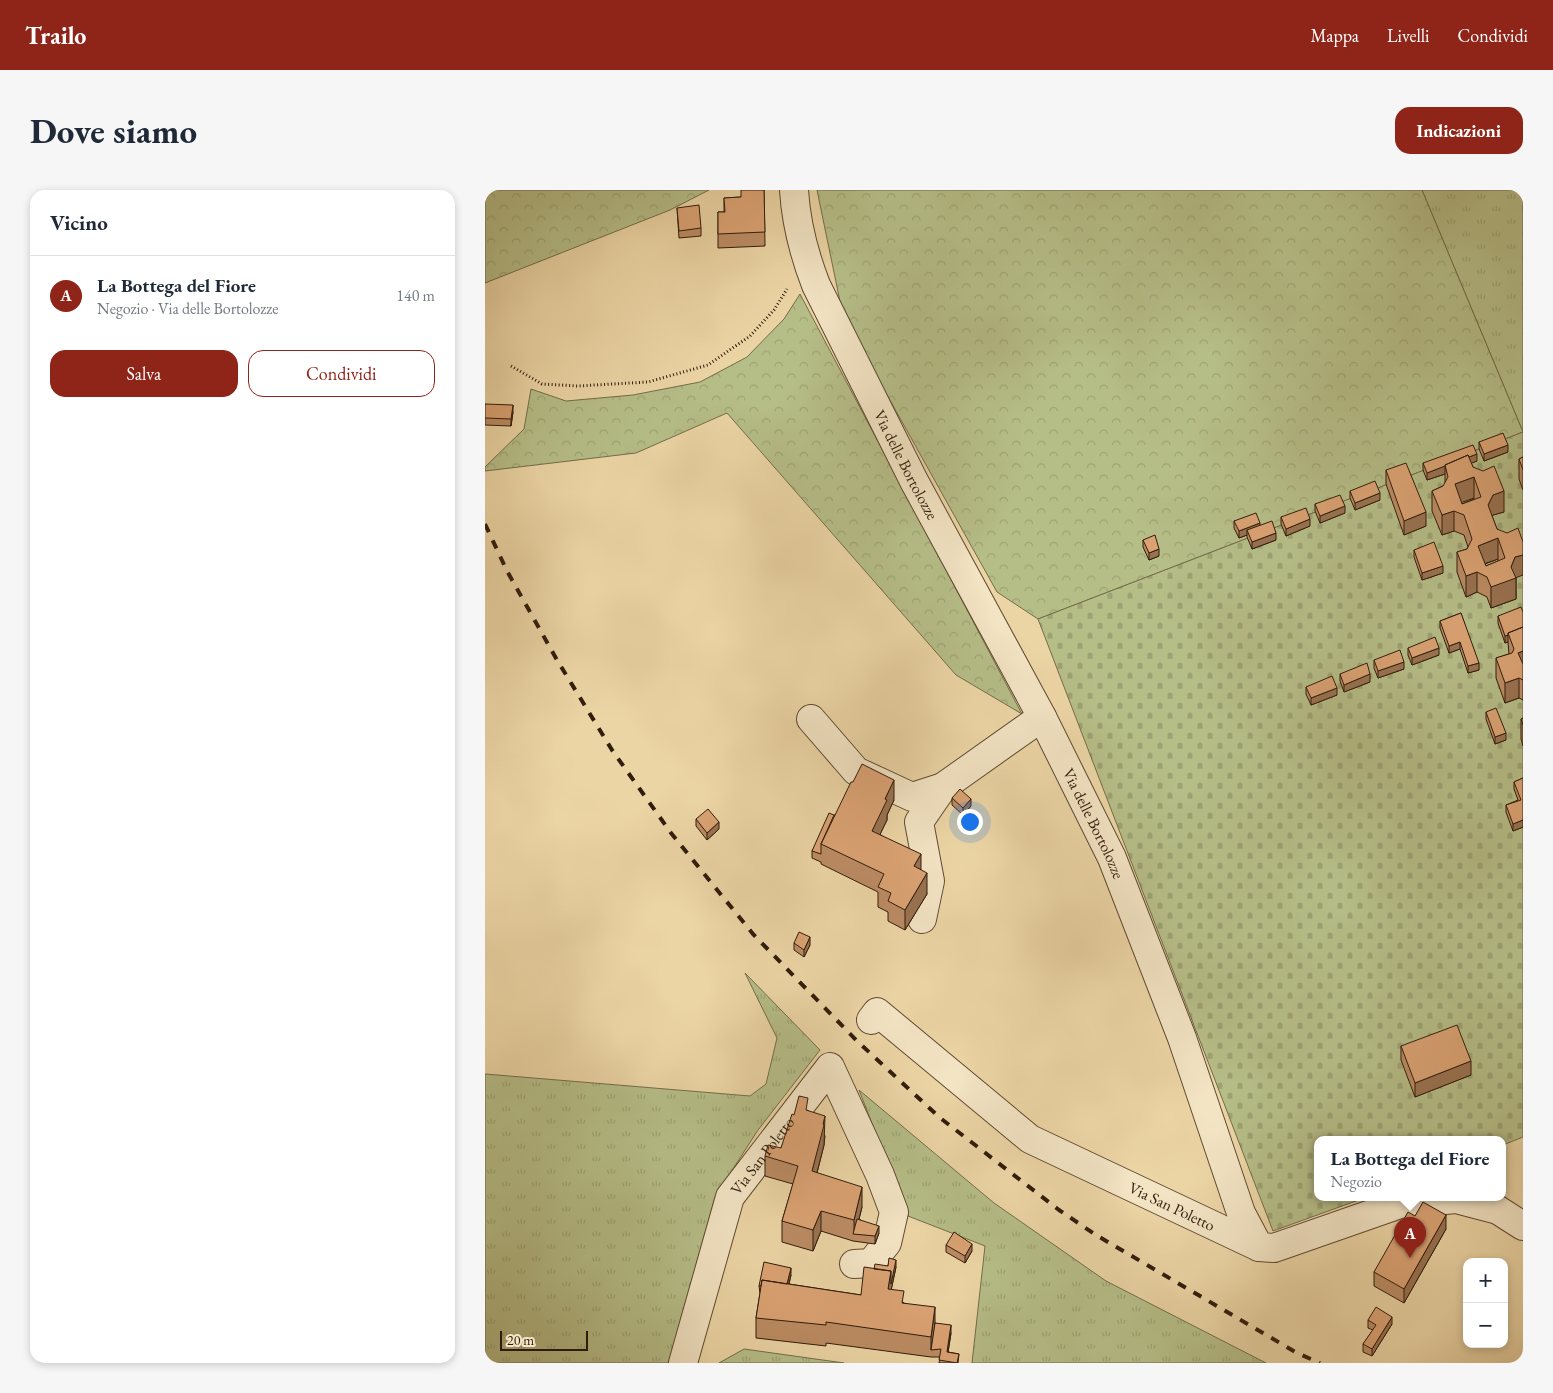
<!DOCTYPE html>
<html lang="it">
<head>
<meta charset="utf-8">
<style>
	body { margin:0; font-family:"EB Garamond",serif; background:#f6f6f7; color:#1f2937 }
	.controls { position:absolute; right:15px; bottom:15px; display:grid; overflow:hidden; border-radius:10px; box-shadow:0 2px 8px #0003 }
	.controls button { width:45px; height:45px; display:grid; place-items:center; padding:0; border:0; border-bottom:1px solid #e0e1e3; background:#fff; color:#1f2937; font:25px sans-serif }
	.scale { position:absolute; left:15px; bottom:12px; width:88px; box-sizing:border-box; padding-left:5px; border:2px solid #301c0c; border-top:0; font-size:14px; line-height:18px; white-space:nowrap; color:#301c0c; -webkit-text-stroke:4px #f3e4c4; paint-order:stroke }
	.you { position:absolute; left:484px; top:631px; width:18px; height:18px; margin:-12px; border:4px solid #fff; border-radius:50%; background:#1a73e8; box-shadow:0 0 0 8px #1a73e833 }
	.badge { display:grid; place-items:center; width:32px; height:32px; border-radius:50%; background:#8f2418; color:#fff; font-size:16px; font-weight:700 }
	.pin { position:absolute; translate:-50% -41px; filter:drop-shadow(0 1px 2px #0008) }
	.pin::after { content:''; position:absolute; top:26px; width:18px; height:15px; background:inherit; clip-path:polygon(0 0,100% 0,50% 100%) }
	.popup { position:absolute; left:829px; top:946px; width:192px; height:65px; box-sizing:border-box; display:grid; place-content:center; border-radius:10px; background:#fff; filter:drop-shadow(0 1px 4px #0005); font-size:16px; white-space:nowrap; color:#747a83 }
	.popup b { font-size:19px; color:#1f2937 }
	.popup::after { content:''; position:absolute; left:50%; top:100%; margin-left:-10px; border:10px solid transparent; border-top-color:#fff }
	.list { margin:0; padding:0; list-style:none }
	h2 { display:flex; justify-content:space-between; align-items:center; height:65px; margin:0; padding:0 20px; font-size:21px }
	h2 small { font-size:16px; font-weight:400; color:#747a83 }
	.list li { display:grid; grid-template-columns:32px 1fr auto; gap:15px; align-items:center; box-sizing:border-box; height:80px; padding:0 20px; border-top:1px solid #e0e1e3 }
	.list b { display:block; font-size:19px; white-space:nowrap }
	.list p { margin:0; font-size:16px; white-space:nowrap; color:#747a83 }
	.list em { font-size:16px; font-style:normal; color:#747a83 }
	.actions { display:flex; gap:10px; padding:15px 20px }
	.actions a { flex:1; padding:11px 0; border:1px solid #8f2418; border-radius:15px; text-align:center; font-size:18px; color:#8f2418 }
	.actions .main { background:#8f2418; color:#fff }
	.map { position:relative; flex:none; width:1038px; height:1173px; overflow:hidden; border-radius:15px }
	header { display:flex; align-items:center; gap:30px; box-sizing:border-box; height:70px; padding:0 25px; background:#8f2418; color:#fff }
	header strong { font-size:24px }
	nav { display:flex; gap:28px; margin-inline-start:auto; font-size:18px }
	.intro { display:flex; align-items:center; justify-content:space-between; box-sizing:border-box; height:120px; padding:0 30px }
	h1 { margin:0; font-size:35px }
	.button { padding:12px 22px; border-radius:15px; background:#8f2418; color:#fff; font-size:18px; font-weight:700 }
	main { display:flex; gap:30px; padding:0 30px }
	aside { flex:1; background:#fff; border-radius:15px; box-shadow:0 2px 8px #0003 }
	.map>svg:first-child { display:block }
</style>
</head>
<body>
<header>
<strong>Trailo</strong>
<nav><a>Mappa</a><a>Livelli</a><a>Condividi</a></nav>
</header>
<div class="intro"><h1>Dove siamo</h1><a class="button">Indicazioni</a></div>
<main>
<aside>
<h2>Vicino<small></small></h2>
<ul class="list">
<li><span class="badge">A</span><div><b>La Bottega del Fiore</b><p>Negozio · Via delle Bortolozze</p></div><em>140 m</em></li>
</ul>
<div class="actions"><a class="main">Salva</a><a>Condividi</a></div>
</aside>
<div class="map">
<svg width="1038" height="1173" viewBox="0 0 1038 1173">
	<defs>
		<pattern id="grass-tufts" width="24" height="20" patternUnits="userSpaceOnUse" patternTransform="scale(1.25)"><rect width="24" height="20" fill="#b6be88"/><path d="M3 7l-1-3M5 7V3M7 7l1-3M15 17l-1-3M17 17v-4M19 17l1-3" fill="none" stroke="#9da374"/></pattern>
		<pattern id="forest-crowns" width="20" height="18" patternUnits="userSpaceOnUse" patternTransform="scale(1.25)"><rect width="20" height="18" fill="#b6be88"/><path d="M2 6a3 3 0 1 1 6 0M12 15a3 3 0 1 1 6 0" fill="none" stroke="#9da374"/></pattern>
		<pattern id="cemetery-stones" width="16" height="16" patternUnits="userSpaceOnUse" patternTransform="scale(1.25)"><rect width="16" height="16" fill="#b6be88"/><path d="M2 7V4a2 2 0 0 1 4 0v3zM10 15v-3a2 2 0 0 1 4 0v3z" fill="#9da374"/></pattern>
	</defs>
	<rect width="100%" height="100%" fill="#ecd5a5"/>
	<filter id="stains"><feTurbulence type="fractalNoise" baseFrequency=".004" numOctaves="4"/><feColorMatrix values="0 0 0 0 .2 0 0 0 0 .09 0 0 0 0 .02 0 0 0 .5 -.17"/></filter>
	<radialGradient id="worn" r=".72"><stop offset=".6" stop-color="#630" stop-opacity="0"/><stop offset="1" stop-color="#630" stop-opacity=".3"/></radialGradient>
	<path fill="url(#grass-tufts)" stroke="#736d4a" d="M937,0H1038V242Z
		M260,783L335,860L273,940L230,1007L184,1173H0V884L265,906L281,894L292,848Z
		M374,900L509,1013L621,1091L781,1173H487L500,1056L423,1026Z
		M259,1159L359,1173H234Z"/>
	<path fill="url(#forest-crowns)" stroke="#736d4a" d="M0,0H224L185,20L0,93Z
		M332,0H937L1038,242L553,429L512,402L358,126Z
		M315,104L537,524L471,485L242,223L151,263L0,281V277L39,239L46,199L81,211L148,205L215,192L262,167L299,129Z"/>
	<path fill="url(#cemetery-stones)" stroke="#736d4a" d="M1038,242V947L1018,955V949H832V1007H882L788,1041L553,429Z"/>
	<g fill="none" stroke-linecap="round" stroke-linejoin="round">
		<g stroke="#5f4a32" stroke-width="30">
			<g id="street">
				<path id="s1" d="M309,0C311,33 319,64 331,95L429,291L557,527L627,668L697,848L756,1023L774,1057L789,1058L915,1014L971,1009L1013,1020L1038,1036"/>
				<path d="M326,529L371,581L427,607L458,597L557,527"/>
				<path d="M437,729L445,691L434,632L458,597"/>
				<path id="s2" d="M386,830L392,822L545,949L774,1057"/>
				<path id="s3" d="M198,1173L245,1007L345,877L395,985L409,1022L402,1053L386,1073L369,1074"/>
			</g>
		</g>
		<path stroke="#301c0c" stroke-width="3" stroke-dasharray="1 2.5" stroke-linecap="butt" d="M26,176L57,194L93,196L163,192L223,175L265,146L289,120L302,99"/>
		<use href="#street" stroke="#f3e4c4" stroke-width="28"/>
		<path stroke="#301c0c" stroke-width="4" stroke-dasharray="9 9" stroke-linecap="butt" d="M0,334L22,381L72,470L127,560L186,643L268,744L371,850L454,927L574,1020L611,1045L812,1163L835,1173"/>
	</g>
	<path fill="#bc8c64" stroke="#301c0c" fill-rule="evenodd" d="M279,0L280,56L233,58V22H239V8L256,7Z
		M192,18L216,38V46L194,48Z
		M0,214L28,222L26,236L0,235Z
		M994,252L1023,262L999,271L994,259Z
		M1038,267V300L1034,289V269Z
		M992,271L986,273L988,277L1019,322L1008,325L1007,326L1031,388V409L1006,418L1002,407L992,402L981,407L972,382V362L982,359L983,357L979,345L969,341L957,345L947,321V301L958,296L960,294V284L942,290L938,280V273ZM989,308V309L977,314L976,312ZM1013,369V371L1001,376L1000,374Z
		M901,280L941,336L919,345L901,294Z
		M865,301L895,310L870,320L865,308Z
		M830,314L860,323L835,333L830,321Z
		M796,327L825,336L801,346L796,334Z
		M749,331L775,336L791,350L767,359L762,347V345L754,348L749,338Z
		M658,350L674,366L664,370L658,357Z
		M929,360L958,383L937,390L929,367Z
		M1038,422V510L1034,508L1020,513L1011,488V468L1024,464L1023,452L1020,453L1013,433V426Z
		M976,423L994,480L983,483L975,459L964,463L955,438V431Z
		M923,458L954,465L927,475L923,465Z
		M889,470L919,479L893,488L889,478Z
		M855,484L885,492L859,502L855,491Z
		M821,497L852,505L826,515L821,504Z
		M1001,522L1021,550L1010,554L1001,529Z
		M1038,528V556L1036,549V529Z
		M1038,588V637L1028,641L1021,622V615L1033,610L1029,599V592Z
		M467,608L486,616L478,625L467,615Z
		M409,610L402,625V630L395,644L436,680L442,704L420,740L403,731V722L393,717V702L336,674V672L327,668V661L349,625Z
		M211,629L234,639L222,650L211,636Z
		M309,753L325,755L319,767L309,760Z
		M916,856L986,885L930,907L916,870Z
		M323,920L340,946L339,955L332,983L377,1017L374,1029L394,1043L390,1054L368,1051L336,1041L328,1061L297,1052V1031L308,994L280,986V966L296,958L309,925Z
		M930,1026L961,1039L919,1113L889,1096V1082Z
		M461,1055L487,1061L480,1073L461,1062Z
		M411,1077L406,1100L419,1113L466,1143L463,1162L474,1164L473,1173H454L455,1167H446L341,1153V1156L271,1148V1128L275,1103L274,1096L306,1085L304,1094L376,1105L389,1079Z
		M883,1130L907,1134L887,1166L878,1162V1154L888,1140L883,1138Z"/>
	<path fill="#997251" stroke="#301c0c" d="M28,215V222L26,236V229Z
		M1023,255V262L999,271V264Z
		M992,264V271L962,283L960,276Z
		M960,276V284L942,290V283Z
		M989,287V308L970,315V294Z
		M1019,301V322L1008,325L1003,335V315L1008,305Z
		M895,303V310L870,320V313Z
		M860,316V323L835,333V326Z
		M969,321V341L957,345V325Z
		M941,322V336L919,345V331Z
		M825,329V336L801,346V339Z
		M775,333V340H762V345L754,348V341Z
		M791,343V350L767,359V352Z
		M1013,348V369L993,376V356Z
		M674,359V366L664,370V363Z
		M1038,365V385L1030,388H1031V409L1006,418V397L1026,377L1030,367Z
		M958,376V383L937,390V383Z
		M992,382V402L981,407V386Z
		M1023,445V452L1020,453V446Z
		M975,452V459L964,463V456Z
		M954,458V465L927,475V468Z
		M1038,461V481L1033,463Z
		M919,472V479L893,488V481Z
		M994,473V480L983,483V476Z
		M885,484V492L859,502V495Z
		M1034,488V508L1020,513V493Z
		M852,498V505L826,515V508Z
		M1021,543V550L1010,554V547Z
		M409,590V610L402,625V630L387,661V641L400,609Z
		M486,609V616L478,625V618Z
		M1038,630V637L1028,641V634Z
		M234,632V639L222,650V643Z
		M436,664V684L429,676Z
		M442,683V704L420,740V720Z
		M325,747V755L319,767V760Z
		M986,871V885L930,907V893Z
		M340,926L339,955L327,1002V981Z
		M377,997V1017L370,1044H369V1030Z
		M336,1021V1041L328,1061V1040Z
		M961,1025V1039L919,1113V1099Z
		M394,1036V1043L390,1054V1046Z
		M487,1054V1061L480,1073V1066Z
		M411,1070V1077L406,1101L403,1099L406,1081Z
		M306,1078V1085L301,1105V1098Z
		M450,1117V1137L446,1160V1147Z
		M907,1127V1134L887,1166V1159Z
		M466,1135V1143L462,1169V1162Z"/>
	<path fill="#dba374" stroke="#301c0c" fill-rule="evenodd" d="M256,0H279L280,42L233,44V22H240L239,8L256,7Z
		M214,15L216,38L194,41L192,18Z
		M0,214L28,215L26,229L0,228Z
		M1018,243L1023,255L999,264L994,252Z
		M988,255L992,264L984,267L983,265L960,275V276L942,283L938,273Z
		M983,265L988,277L998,281L1009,276L1019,301L1008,305L1003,315L1012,339L1022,343L1033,338L1038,352V365L1030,367L1026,377L1031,388L1006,397L1002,387L992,382L981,386L972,362L982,359L987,349L979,325L969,321L957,325L947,301L958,296L963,287L960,275ZM989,287L996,307L977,314L970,294ZM1013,348L1020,368L1001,376L993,356Z
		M1038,267V280L1034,269Z
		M921,273L941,322L919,331L901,280Z
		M890,291L895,303L870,313L865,301Z
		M855,305L860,316L835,326L830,314Z
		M821,318L825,329L801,339L796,327Z
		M771,323L775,333L754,341L749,331Z
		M787,331L791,343L767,352L762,340Z
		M670,345L674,359L664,363L658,350Z
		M949,352L958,376L937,383L929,360Z
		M1036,417L1038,422V437L1023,443V445L1020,446L1013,426Z
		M976,423L994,473L983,476L975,452L964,456L955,431Z
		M1038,437V461L1033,463L1038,474V490L1034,488L1020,493L1011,468L1027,463L1029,459L1023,443Z
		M950,447L954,458L927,468L923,458Z
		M915,460L919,472L893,481L889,470Z
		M882,473L885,484L859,495L855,484Z
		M847,486L852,498L826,508L821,497Z
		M1011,518L1021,543L1010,547L1001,522Z
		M1038,528V535L1036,529Z
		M377,574L409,590L400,609L402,610L387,641L436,664L429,676L442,683L420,720L403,711L406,703L393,697L399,684L336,654L366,592H368Z
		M1038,588V630L1028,634L1021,615L1036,610L1029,592Z
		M475,599L486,609L478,618L467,608Z
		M223,619L234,632L222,643L211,629Z
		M344,623L349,625L336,654V664L327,661Z
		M314,742L325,747L319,760L309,753Z
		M972,835L986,871L930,893L916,856Z
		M314,906L323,908L321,920L340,926L338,934L339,935L327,981L377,997L369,1030L336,1021L328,1040L297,1031L313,976L280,966L283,955L296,958L307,924L309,925Z
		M938,1012L961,1025L919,1099L889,1082L923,1022L930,1026Z
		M372,1029L394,1036L390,1046L368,1044Z
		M469,1042L487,1054L480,1066L461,1055Z
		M404,1068L411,1070L406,1094V1081L389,1079L390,1074L403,1076Z
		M279,1072L306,1078L302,1094L277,1090L276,1096H274Z
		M379,1077L406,1081L403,1099L419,1101L417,1113L450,1117L446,1147L341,1132V1135L271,1128L277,1090L376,1105Z
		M891,1117L907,1127L887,1159L878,1154L891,1135L883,1130Z
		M450,1133L466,1135L462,1162L474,1164L472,1173L454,1170L456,1159L446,1160Z"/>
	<g text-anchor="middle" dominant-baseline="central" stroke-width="4" stroke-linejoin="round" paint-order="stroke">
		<g font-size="16" fill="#301c0c" stroke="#f3e4c4">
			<text stroke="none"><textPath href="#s1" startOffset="299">Via delle Bortolozze</textPath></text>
			<text stroke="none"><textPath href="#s1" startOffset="704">Via delle Bortolozze</textPath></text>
			<text stroke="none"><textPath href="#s3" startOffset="225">Via San Poletto</textPath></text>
			<text stroke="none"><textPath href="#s2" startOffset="366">Via San Poletto</textPath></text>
		</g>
	</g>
	<rect width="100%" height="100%" filter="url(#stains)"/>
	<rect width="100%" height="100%" fill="url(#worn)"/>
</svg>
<div class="controls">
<button>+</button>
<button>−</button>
</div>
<div class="scale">20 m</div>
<div class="you"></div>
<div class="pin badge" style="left:925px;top:1068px">A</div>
<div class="popup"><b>La Bottega del Fiore</b>Negozio</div>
</div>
</main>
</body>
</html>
